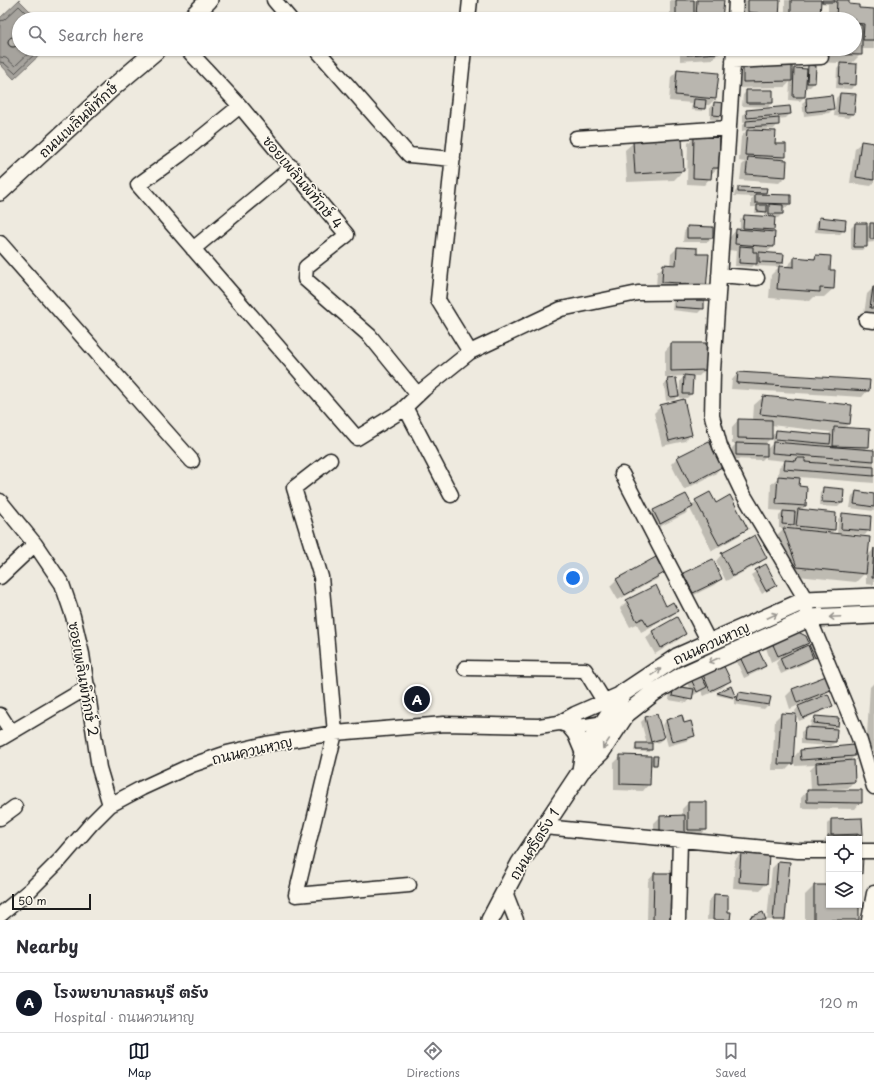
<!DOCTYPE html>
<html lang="en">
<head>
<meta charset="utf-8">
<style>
	body { margin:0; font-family:"Playpen Sans","Playpen Sans Thai",sans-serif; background:#f7f7f7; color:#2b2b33 }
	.controls { position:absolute; right:12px; bottom:12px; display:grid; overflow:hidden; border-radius:0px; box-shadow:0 1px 3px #0004 }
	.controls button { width:36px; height:36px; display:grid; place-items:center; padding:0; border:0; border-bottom:1px solid #e1e1e2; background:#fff; color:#2b2b33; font:20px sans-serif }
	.scale { position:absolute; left:12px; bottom:10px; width:79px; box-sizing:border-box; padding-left:4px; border:2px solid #1c1c1c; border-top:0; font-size:11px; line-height:14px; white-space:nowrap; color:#1c1c1c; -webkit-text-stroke:3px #fbf7ec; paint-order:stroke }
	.you { position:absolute; left:573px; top:578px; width:14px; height:14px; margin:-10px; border:3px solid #fff; border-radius:50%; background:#1a73e8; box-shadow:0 0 0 6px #1a73e833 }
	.badge { display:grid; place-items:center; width:26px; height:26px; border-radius:50%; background:#111827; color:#fff; font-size:13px; font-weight:700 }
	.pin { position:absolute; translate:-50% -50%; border:2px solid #fff; box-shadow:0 1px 4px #0006 }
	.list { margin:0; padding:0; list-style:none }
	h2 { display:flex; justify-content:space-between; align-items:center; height:52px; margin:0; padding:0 16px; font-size:17px }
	h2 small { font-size:13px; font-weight:400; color:#7c7c81 }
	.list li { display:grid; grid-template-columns:26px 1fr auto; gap:12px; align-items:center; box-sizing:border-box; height:60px; padding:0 16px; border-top:1px solid #e1e1e2 }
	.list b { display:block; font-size:15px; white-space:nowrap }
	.list p { margin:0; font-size:13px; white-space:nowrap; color:#7c7c81 }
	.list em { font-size:13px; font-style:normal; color:#7c7c81 }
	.icon { flex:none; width:22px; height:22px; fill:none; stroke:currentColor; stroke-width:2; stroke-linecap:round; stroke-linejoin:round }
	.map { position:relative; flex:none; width:874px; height:920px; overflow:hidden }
	.search { position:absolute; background:#fff; box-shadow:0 1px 3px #0004; left:12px; right:12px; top:12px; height:44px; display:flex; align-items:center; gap:10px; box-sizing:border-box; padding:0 14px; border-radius:22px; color:#7c7c81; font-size:15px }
	.sheet { height:112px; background:#fff }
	nav { display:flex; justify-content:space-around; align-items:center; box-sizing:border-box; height:56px; border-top:1px solid #e1e1e2; background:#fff; font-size:11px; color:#7c7c81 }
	nav a { display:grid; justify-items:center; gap:2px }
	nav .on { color:#111827 }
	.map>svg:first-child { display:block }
</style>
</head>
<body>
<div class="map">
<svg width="874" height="920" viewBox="0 0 874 920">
	<rect width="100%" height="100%" fill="#eeeadf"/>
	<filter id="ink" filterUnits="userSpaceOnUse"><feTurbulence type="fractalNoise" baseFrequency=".025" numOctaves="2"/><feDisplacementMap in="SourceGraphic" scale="8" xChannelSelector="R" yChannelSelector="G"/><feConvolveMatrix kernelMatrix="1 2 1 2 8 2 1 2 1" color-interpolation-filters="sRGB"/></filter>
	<g filter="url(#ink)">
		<path fill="#a6a39d" stroke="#6f6d69" d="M19,0L38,19H19V49H46L14,79L0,64V18Z"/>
		<path fill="#0003" fill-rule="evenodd" d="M670,0H723L721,19H670Z
			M741,0H779L778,19H739Z
			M785,0H848V5L858,9L874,10V49H861V54L850,65L855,84L851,89L836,88L837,69L842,63L776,61L791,73L794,69L805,70L809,66L814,83L810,87H805L804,97L800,101L789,100L790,82L785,87L737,88V70L743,64H757L758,49H783V58L785,49H855V19H828V4L820,3L819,16L817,19H785Z
			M7.5 43a4.5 4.5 0 1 1 9 0a4.5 4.5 0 1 1-9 0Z
			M680,49H718V53L712,59L680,61Z
			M677,71L715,99L709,105H704L702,111L691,110L692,103L669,101L671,77Z
			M747,91L772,103L768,107L742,106L743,95Z
			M840,94L853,114L849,118L834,116L836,98Z
			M807,99L833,109L829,113L804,116L802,103Z
			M715,103L722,115L718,120L710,119V107Z
			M747,111L790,114L786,118L778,119V124L774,129L758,130L774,145H785V157L781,161L785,177L779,183L740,180L742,165L745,162L739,161L741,137L747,130L742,131V126L747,121L743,122V115Z
			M694,137H719L718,168L711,174L710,178L704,185L687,184L688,143Z
			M634,142L683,171L674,180L627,182L625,150Z
			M862,142L874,144V183L871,186L850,183L855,148Z
			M739,188L766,189L763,195L790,204L786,208H782V214L778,218H774L773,230L770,233L773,247L766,253L783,254L782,263L779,267H786L795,258L813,259L816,256L829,271L833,289L824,297H814L810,301L769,298L771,275L779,267L755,266V264L752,267L735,266L736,251L729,250L730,237L736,230H740V220L744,216L765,218V213H755L756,207H751V199L754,197L734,196L735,192ZM756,252L760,253L756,257Z
			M820,218L844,230L840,234L815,232L816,222Z
			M855,224H866V228L871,224H874V242L866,243V246L862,250H851V228Z
			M688,227L712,238L708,242H683L684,232Z
			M677,248L696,254L705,290L656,288L657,272L664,266H670L671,254Z
			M873,288L874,315L864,314L867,294Z
			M677,297L703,308L698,313L672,310L673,301Z
			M671,344L706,369L699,376H692L691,394L687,398H679L680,381L684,376L665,377V351Z
			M738,373L868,390L862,397L731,389L732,380Z
			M668,380L678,396L674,400L666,401L664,384Z
			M763,397L850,406L849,424L844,429L868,447L865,450L874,451V483L799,477L798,487L806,488L805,506L801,511L835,514L834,530L830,534H837L838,519L843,514L869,530L865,535L840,533V535L867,556L874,549V585L866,584V572L856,582L788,575L775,537L784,528H779V516L784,511L770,510L771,484L780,476L778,475L779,467L785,461L766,459V456L762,460L732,459V448L736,444H732V427L738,420H753L754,405ZM771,425L831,432L828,435L776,431L771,437ZM772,437V444L766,450L764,445Z
			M661,406L691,434L685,441L662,446L654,413Z
			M708,442L721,467L715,474L684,490L671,464L677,458Z
			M824,488L842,503L838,507L819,506L820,492Z
			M856,492L874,495V511L850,508L852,496Z
			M709,493L715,504L747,529L740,535L712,551L690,509L685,514L653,530L647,518L654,511L686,495L691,506Z
			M722,554L766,558L759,564L726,581L716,561Z
			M766,565L776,584L762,594L751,575Z
			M663,572L657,579L618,600L610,586L617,579Z
			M684,574L721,579L714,585L686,599L678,580Z
			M627,601L666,607L677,611L670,617L641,632L637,624L630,627L620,608Z
			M676,618L685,634L678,640L655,654L646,638L652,632Z
			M771,639L808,643L802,649L810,646L818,657L813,659L812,657L808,662L781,674L776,663L781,657L771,662L765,645Z
			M739,654L765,666L761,670L744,678L735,658Z
			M698,674L730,681L723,687L704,696L701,691L692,696L687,703L669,700L670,691L690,689L686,682Z
			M874,683V782H864L870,687Z
			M731,687L735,697L739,693L768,705L764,709L734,704L735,699L716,695Z
			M792,690H830L822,697L832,705L828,709L799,721L795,711L801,704L790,709L786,696Z
			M781,714L793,758L800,750L854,756L849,762L854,781L848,788L822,790V791L861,802L855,809L801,808V798L807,791H811L810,770L815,765L795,766L793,759L792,764L786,770H772L775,720Z
			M682,717L684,724L694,736L689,740L668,746L662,725L666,721Z
			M815,717L837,726L833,730L835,742L831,746L801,744V732L806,728H810L811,721Z
			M645,718L663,738L659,742L651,744L649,752L634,751L636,744H647L641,722Z
			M621,756L650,760L653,757L656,765L650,766L649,784L643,791L614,790V763Z
			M688,803L706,829L700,836L654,843V823L660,817L682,816V809Z
			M831,820L862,834L859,839H829V853H824V841L827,838V824Z
			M741,853L766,884L760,890L733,888L735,860Z
			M778,862L784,920H767L772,868Z
			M828,862H829V877H828Z
			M654,874L669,920H647L648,881Z
			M814,886H829V905H858V920H805V895Z
			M714,895L727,913L729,920H707L708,902Z"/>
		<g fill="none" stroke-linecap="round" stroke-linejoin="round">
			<path stroke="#535250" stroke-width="1" d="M0,21L4,20L19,6L32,19
				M0,57L6,58L15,66L33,49
				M0,62L4,63L15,73L40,49"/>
		</g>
		<path fill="#b9b6af" stroke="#1c1c1c" d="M676,0H694V19H676Z
			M697,0H724L722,19L696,17Z
			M748,0H780L779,19H757L758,13L748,12Z
			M791,0H821L820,17L791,16Z
			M822,0H835V2H822Z
			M837,0H849V4L859,5V8L874,9V40H863L864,24L855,23V19H836Z
			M855,25H862V55L784,53V49H855Z
			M8 42a5 5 0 1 1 10 0a5 5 0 1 1-10 0Z
			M686,49H719V53L687,55Z
			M765,49H776V57L765,56Z
			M792,62V81L743,82V63Z
			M840,63L857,64L856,85L839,84Z
			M808,65L816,66L815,83H807Z
			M794,68L807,69L805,97H793Z
			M677,69L719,73L716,99L675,95Z
			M746,90H773V103H746Z
			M840,93L856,94L854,114L838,113Z
			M832,95L834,109L807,112L806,98Z
			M694,99L706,100L705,109L693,108Z
			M714,102L724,103L723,116L713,115Z
			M790,106L791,114L747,118L746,110Z
			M779,118V125L746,127V121Z
			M747,130L776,131L775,144H786V157L745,155Z
			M694,135L720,136L719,168H712L711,179L693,178Z
			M682,138L684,171L635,174L633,141Z
			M861,141L874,143V180L856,177Z
			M748,157L787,160L786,177L746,174Z
			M738,187L767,188L766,193L738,192Z
			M755,194L791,195V204L755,203Z
			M769,204L783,205V214H769Z
			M757,205H767V212L757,211Z
			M744,215L775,217L774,230L743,228Z
			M819,217L846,220L845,231L818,228Z
			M855,223H867V247H854Z
			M870,223H874V239H870Z
			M687,226L713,227V238H687Z
			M736,229L775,232L774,247L735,244Z
			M740,246L753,247V252H757V264L739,263Z
			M677,247L697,248V254H709L706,290L680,289V283L662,282L663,264L676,265Z
			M759,252L784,254L783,263L759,262Z
			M816,255L831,256L830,270H835L834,289L820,288V292L777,289L779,266L794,267V257L815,259Z
			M873,287H874V308H870Z
			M676,296L704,298V309L675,307Z
			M671,343H706L707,370L671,371Z
			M738,372L870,380L869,391L737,383Z
			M684,375L693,376L692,394H683Z
			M676,378L679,396L670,397L667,379Z
			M763,396L852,405L850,424L760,414Z
			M684,399L692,435L669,441L660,405Z
			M738,419L772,420V439L738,438Z
			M834,427L870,429L869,447L833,446Z
			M776,430L831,435L830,444L775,439Z
			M709,441L722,467L690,484L677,457Z
			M773,442L874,450V461L772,453Z
			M736,443L767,444V456L736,455Z
			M797,458H805V462L874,467V476L784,469L785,460L796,461Z
			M778,476L800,478L799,486L807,487L806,506L776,504Z
			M823,487L844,489L843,503L822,502Z
			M856,491L874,494V507L854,504Z
			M710,492L716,503L730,495L748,529L719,545L695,500Z
			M686,494L693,507L660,524L653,510Z
			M798,509L836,513L835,530L796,526Z
			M783,511L795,512L794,525L782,524Z
			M842,513L871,516L870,531L841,529Z
			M783,528L870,537L866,574L797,567Z
			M755,535L767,558L733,576L721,553Z
			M874,548V578H872Z
			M656,557L664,573L625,595L616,579Z
			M713,559L722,579L693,593L683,573Z
			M766,564L777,585L766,591L755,570Z
			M656,585L666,606L673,602L678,611L648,626L643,618L637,621L626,600Z
			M677,617L686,634L661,648L652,631Z
			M796,631L806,636L809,643L778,656L770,638Z
			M815,642L821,655L815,658L809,645Z
			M756,645L766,666L748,674L738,653Z
			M808,645L813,658L785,670L780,658Z
			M721,660L731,681L710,691L701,670Z
			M699,672L707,687L697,692L690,677Z
			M826,676L831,690L797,703L792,689Z
			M674,686L694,689L692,700L672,696Z
			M731,686L736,698L717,693Z
			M739,692L771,697L769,705L737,700Z
			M828,694L833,706L803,718L798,706Z
			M781,713L796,714L793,764H778Z
			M657,714L664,738L651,742L645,717Z
			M682,715L684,723L691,721L695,736L672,742L666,720Z
			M815,716L839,718L838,726L814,723Z
			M805,727L837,729L836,742L804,740Z
			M636,743H652V750H636Z
			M854,745L855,756L801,760L800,750Z
			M620,755L651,756L650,785L620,784Z
			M653,756H658L657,765H653Z
			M854,760L855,782L817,784L816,763Z
			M807,790H862V803L807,802Z
			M688,802H707V830H688Z
			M685,815V837H660V816Z
			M862,818L863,834L831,835V819Z
			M856,835H861V848L859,847V839H856Z
			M828,836H855V839H829L828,849Z
			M741,852L769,854L767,884L739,882Z
			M859,858H863L862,874H859Z
			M778,861L790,862L785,920H773Z
			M654,873H671L670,920H653Z
			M814,885H829V905H859V885V920H814Z
			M714,894L728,895V912H731L730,920H713Z
			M763,912L766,920H751L750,917Z"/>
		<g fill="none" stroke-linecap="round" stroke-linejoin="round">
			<g stroke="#1c1c1c" stroke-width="17">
				<path id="minor" d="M274,0L290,19
					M468,19L470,0
					M735,19L736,0
					M187,49L240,106L347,235L306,267L305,279L370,336L418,395
					M316,49L409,155L453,159
					M464,49L438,300L470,352
					M734,49L713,371L712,416L720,446L742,492L806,600V609L809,618L859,738L874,787
					M733,61L821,57
					M240,106L181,154L138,185L357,438L401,411L424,389L470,352L561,309L638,293L718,292
					M576,138L729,128
					M0,243L192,461
					M193,249L292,167
					M719,275L757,278
					M866,320L874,321
					M405,407L451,495
					M330,460L294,488L321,577L335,733L296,895L409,885
					M622,474L709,642
					M0,501L35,544L62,584L73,616L82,654L99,768L110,805
					M0,577L35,544
					M465,668L585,670L604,701
					M0,715L11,732
					M563,724C577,729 598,725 611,720
					M0,739L88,687
					M0,818L15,807
					M544,827L798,851H829
					M859,851H874
					M505,892L516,920
					M0,915L30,890L61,859L92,823L110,805L142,788L192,765L227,753L266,744L335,733L444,724L539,726L559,723L575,714L623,693
					M678,920L680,840
					M869,920L874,893"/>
			</g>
			<g stroke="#1c1c1c" stroke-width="20">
				<path id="major" d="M190,19L209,0
					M0,192L111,89L158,49
					M571,727L576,733L584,752
					M581,770L584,752L623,693L677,657L806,600L874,597
					M490,920L520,863L581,771L601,752L626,714L653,693L683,675L809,618L874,615"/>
			</g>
			<use href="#minor" stroke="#fbf7ec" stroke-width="14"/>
			<use href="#major" stroke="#fbf7ec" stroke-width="17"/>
		</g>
		<defs><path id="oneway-shaft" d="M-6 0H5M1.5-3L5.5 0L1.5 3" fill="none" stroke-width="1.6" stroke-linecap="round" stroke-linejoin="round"/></defs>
		<g stroke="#97948e">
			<use href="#oneway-shaft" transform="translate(772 616) rotate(-25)"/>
			<use href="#oneway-shaft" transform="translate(835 617) rotate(177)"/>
			<use href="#oneway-shaft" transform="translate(714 660) rotate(155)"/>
			<use href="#oneway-shaft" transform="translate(656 672) rotate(-34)"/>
			<use href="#oneway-shaft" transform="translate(606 744) rotate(124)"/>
		</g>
	</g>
	<g text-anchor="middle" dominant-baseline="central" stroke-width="3.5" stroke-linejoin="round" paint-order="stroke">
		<g font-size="14" fill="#1c1c1c" stroke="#fbf7ec">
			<text transform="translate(78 120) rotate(-43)">ถนนเพลินพิทักษ์</text>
			<text transform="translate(303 182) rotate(50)">ซอยเพลินพิทักษ์ 4</text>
			<text transform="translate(711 643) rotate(-25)">ถนนควนหาญ</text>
			<text transform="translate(84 679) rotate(80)">ซอยเพลินพิทักษ์ 2</text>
			<text transform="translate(252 750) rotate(-13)">ถนนควนหาญ</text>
			<text transform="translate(534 844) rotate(-58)">ถนนศรีตรัง 1</text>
		</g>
	</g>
</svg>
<div class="controls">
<button><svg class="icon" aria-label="locate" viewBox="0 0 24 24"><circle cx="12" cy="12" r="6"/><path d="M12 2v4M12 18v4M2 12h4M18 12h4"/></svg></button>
<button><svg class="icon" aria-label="layers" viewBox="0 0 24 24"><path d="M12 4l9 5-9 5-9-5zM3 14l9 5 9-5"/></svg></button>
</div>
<div class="scale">50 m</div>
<div class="you"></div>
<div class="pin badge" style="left:417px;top:699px">A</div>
<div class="search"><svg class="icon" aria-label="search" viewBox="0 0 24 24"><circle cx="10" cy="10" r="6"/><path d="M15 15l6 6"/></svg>Search here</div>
</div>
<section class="sheet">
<h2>Nearby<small></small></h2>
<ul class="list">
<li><span class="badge">A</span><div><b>โรงพยาบาลธนบุรี ตรัง</b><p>Hospital · ถนนควนหาญ</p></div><em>120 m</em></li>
</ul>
</section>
<nav>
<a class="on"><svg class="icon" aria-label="map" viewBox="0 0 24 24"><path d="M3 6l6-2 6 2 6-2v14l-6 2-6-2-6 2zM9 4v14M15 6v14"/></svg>Map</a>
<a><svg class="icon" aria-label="directions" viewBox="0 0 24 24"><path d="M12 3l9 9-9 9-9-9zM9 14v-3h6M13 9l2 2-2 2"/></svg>Directions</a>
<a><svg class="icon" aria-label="saved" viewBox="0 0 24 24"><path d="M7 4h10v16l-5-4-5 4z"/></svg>Saved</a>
</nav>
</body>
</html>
